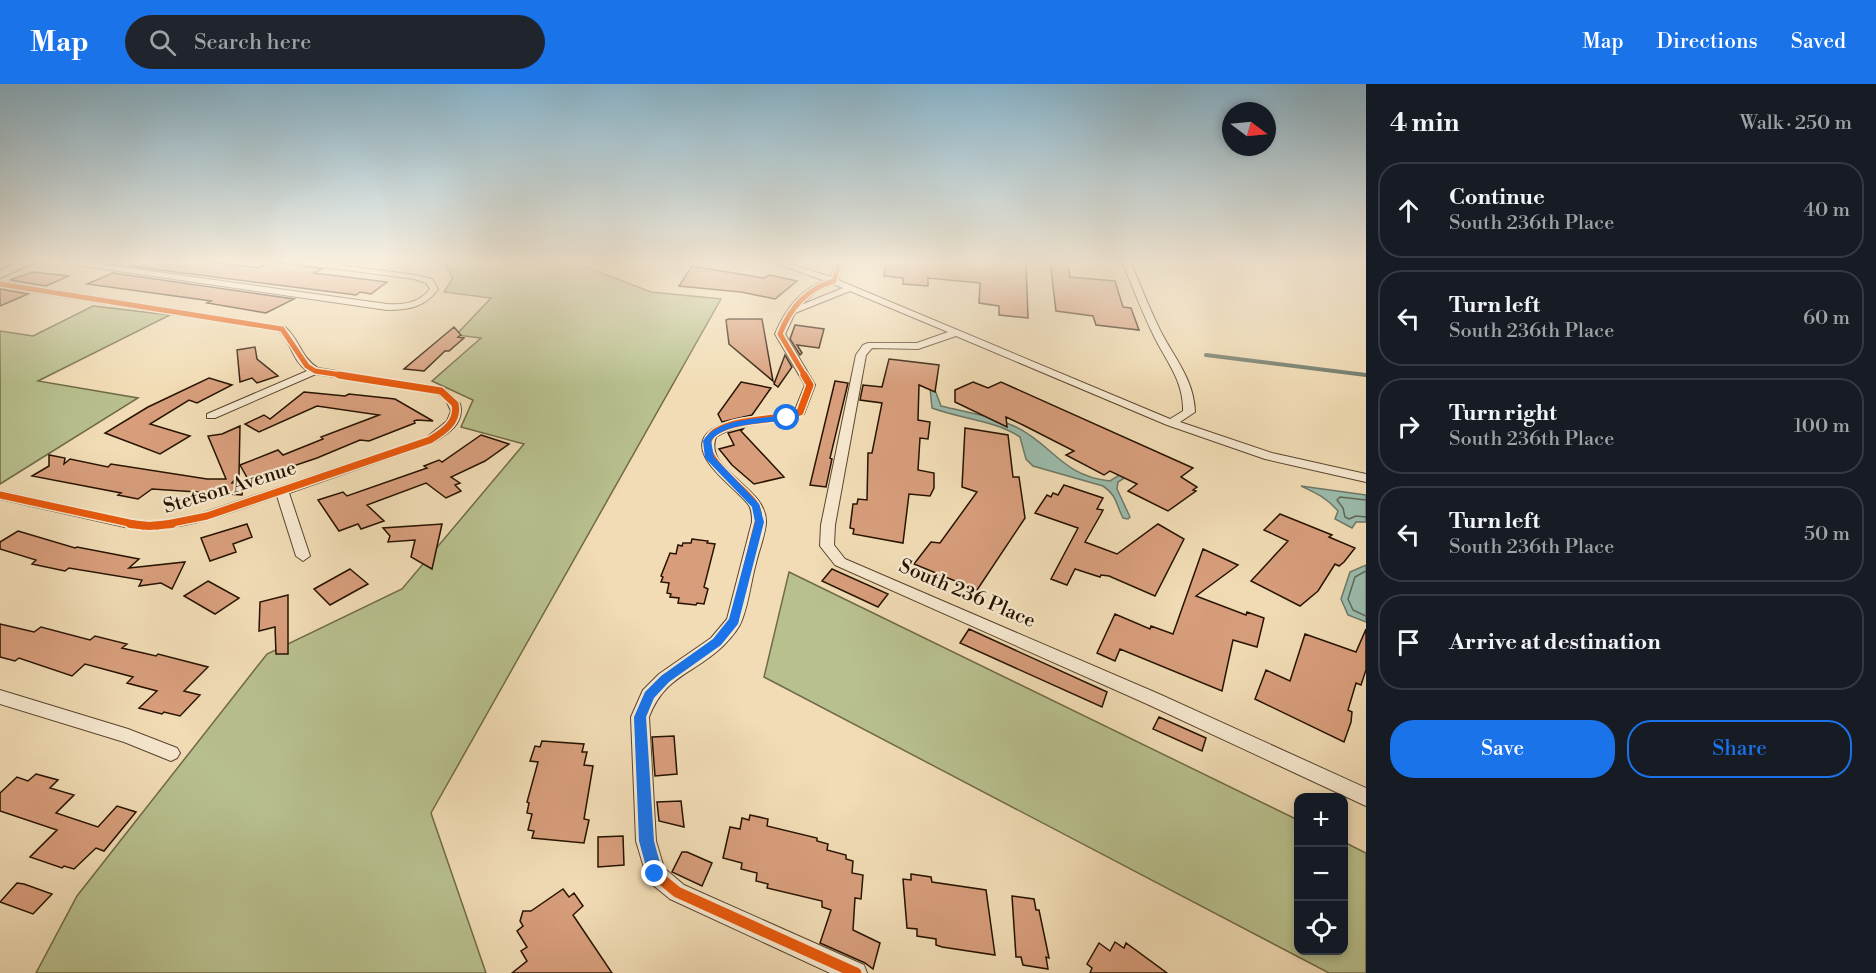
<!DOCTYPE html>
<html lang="en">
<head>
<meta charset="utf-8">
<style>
	body { margin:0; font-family:"Libre Bodoni",serif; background:#20242c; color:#f1f3f6 }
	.controls { position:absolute; right:18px; bottom:18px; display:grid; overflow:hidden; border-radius:12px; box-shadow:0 3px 9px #0003 }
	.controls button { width:54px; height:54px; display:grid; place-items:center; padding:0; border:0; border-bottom:2px solid #363941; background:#171b24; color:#f1f3f6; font:30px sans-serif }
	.compass { position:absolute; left:1222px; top:18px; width:54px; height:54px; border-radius:50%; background:#171b24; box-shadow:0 3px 9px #0003; rotate:106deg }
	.stop { position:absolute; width:18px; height:18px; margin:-14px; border:4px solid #1a73e8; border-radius:50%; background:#fff }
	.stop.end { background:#1a73e8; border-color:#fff; box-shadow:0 2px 6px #0008 }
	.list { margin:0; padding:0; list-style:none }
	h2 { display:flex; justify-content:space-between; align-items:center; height:78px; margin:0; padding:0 24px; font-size:26px }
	h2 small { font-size:20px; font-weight:400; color:#9ea1a6 }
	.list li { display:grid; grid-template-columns:39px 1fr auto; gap:18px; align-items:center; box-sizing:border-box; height:96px; margin:0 12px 12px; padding:0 12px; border:2px solid #363941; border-radius:24px }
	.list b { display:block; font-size:22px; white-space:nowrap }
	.list p { margin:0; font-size:20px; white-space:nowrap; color:#9ea1a6 }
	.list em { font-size:20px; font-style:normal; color:#9ea1a6 }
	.actions { display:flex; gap:12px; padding:18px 24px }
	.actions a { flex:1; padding:14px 0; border:2px solid #1a73e8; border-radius:24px; text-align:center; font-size:21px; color:#1a73e8 }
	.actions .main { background:#1a73e8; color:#fff }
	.icon { flex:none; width:33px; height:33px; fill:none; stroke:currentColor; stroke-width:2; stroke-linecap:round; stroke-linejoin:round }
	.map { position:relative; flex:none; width:1366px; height:889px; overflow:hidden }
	header { display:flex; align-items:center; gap:36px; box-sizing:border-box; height:84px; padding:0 30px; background:#1a73e8; color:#fff }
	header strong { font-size:28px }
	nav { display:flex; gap:33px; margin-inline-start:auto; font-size:21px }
	.search { width:420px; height:54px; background:#20242c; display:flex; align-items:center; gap:15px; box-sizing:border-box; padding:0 21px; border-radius:33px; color:#9ea1a6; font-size:22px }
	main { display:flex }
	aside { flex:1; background:#171b24 }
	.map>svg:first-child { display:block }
</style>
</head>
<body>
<header>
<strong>Map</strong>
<div class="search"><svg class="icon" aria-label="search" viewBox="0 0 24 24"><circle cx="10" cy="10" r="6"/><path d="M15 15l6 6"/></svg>Search here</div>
<nav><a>Map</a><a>Directions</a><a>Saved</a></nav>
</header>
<main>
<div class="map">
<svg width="1366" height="889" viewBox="0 0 1366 889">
	<rect width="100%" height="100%" fill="#f1dcb5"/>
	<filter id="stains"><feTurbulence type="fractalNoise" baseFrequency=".00333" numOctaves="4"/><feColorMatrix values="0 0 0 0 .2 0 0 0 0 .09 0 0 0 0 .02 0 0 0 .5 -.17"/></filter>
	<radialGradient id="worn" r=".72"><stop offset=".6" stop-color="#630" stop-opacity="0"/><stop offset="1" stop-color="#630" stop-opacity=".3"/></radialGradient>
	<path fill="#b8c08e" stroke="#706a47" stroke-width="1.5" d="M442,177H570L651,208L721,215L431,729L486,889H36L77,812L267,570L402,505L524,360L461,343L473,316L432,297L481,254L456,251L491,214L444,208L453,194Z
		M93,222L170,231L38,297L138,314L0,400V247L33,252Z
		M789,488L1298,736V866H1344V758L1366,769V889H1329L764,593Z"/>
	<path fill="#9bbcad" stroke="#6d7868" stroke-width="1.5" d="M930,304L935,306L941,322C965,328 993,332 1016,343C1053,361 1062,392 1110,397L1140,378L1143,382L1118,398L1117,405L1130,433L1128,435L1123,434C1116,421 1117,411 1103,402L1033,382L1026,375L1020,353C994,336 961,335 932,324Z
		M1301,402L1366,411V438H1356L1352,444L1335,435L1338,427C1327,414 1316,409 1301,402Z
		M1366,481V538L1348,531L1341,515L1350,488Z"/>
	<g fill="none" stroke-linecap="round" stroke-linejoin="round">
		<path stroke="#616856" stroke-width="1.5" d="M1366,416L1340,413L1337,416L1343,424L1345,433L1349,435L1356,432L1366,433
			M1366,487L1355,493L1348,515L1353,526L1366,532"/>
		<path stroke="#6d7868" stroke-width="4" d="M1206,271L1366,291"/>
	</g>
	<path fill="#d89e7c" stroke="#271300" stroke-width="1.5" d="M139,177H202L259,184L271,177L322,185L314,189L387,198L371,210L360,208L356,211L129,182Z
		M886,177H1026L1028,234L999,231V222L979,219L980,199L928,194V202L903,200V194L884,192Z
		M1050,177H1067L1070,193L1115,197L1123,223L1131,224L1139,246L1096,241L1093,232L1056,227Z
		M692,182L763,194L770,191L797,197L775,215L741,208L679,202Z
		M33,188L69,192L46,202L10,196Z
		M113,189L294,215L266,229L207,219L211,217L87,200Z
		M0,205L28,210L0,222Z
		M729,235H762L773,297L729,260L726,236Z
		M795,241L824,245L819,264L797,261L802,269L800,271L790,255Z
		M454,243L461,251L458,253L464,254L449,267H445L424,287L404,285Z
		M255,263L257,275L278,292L257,299L252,294L240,298L237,266Z
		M785,271L792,283L778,303L774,300Z
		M889,275L939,281L935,308L919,301L918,336L930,338L928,355L920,354L918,386L934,389V404L930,412L909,410L903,459L853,450L854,445L850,444L853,420H857L858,415L867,416L868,369H872L882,319L860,316L863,301L882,303Z
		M209,294L232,301L197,319L189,316L150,340L190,352L160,370L105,349L148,323Z
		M835,297L848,299L830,374L832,375L826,403L810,401Z
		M741,298L771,304L752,331L722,338L718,330Z
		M973,298L988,304L1001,298L1193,384L1181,393L1197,403L1193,406L1196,407L1168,427L1128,407L1137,400L1110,387L1104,391L1066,371L1074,367L1023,341L1006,333L1007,343L955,318V306Z
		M304,308L345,312L349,310L395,315L433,337L417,336L414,337L415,339L369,357L360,356L317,374L249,397L240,381L278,366L283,371L323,355L321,353L379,331L317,322L259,348L245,340L264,331L270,335Z
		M240,342L239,391L232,399L243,400L242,411L152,405L138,415L118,411L121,409L32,392L49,382V371L65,374L64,380L70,375L108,383L111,380L207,395H226L208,352L222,350Z
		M965,344L1008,351L1013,393H1019L1025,434L977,506L914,480L931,458L940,459L977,408L962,403Z
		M743,345L741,347L784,393L754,400L732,381L719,365L734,361L728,349Z
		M481,351L509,360L485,377L451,393L460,399L455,401L461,407L446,414L426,399L367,421L384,437L361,445L358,440L339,447L318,416L343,408L347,412L427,384L424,382L439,376L442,378Z
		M1064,401L1103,414L1097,425L1103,426L1101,430L1085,458L1117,470L1158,440L1184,455L1155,512L1109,492L1101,491L1100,493L1075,485L1067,501L1051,495L1078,444L1035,429L1047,411L1051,413L1053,409L1058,411Z
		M1280,430L1332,451L1329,453L1355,464L1344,478L1339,482L1335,480L1318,507L1300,522L1251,497L1288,457L1264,446Z
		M247,440L252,453L233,460L236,468L210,477L201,454Z
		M442,440L432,485L411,473L415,456L388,458L390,452L383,444Z
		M18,447L75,464L77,463L139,475L129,484L185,478L172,505L161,499L139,502L142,496L69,484L65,487L32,480L36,476L0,465V458Z
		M692,455L708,457L707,459L715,460L704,503L708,505L704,520L697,519L696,521L678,519L679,514L670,513L671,510L667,509L669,499L661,498L663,493L661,492L670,469L676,470L678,461L682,462L683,459H691Z
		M1203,465L1238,481L1196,512L1246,531L1247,528L1264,534L1257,563L1233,556L1222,607L1120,565L1115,577L1097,569L1115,530L1150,545L1151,542L1173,550Z
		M350,485L368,500L330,521L314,505Z
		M832,485L888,510L878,523L822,497Z
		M208,497L239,514L215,530L184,512Z
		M288,511V570H276L275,543L259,547L260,518Z
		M0,540L34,548L41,543L90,556L95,552L127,560L122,564L156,572L158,570L208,583L184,607L200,611L180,632L164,628L162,630L139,624L157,607L127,599L133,593L85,580L72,592L19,574L15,577L0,573Z
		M969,545L1107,608L1102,623L960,559Z
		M1366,545V586L1361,601L1356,599L1348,626L1352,628L1351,638L1344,658L1255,615L1266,586L1290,597L1305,550L1356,568Z
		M1159,633L1206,654L1202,667L1153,645Z
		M674,652L677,690L655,692L652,653Z
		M542,657L584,660L582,668H587L584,681L593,682L584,735L589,736L584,759L532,754L534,747L528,746L532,730L527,729L529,719L527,718L538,678L530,677L535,662L540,663Z
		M36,690L58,696L50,704L74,711L56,729L98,743L117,722L136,728L104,767L96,764L74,785L64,782L62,784L30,773L57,746L0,727V709L17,693L28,697Z
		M681,717L684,743L659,737L657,718Z
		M750,731L768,735L767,742L817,754V757L828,760L827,766L846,771V775L853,777L852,789L863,791L861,815L855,814L853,846L880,859L873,885L865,879L820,859L831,826L822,823V817L767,804L768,800L756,797L757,789L741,785L742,779L723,774L730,743L740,745L742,734L749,736Z
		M623,752L624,781L598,783V753Z
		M682,768H687L712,779L702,802L672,788Z
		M911,790L931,793L932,798L986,806L995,871L942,863L936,861V855L917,852V845L907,844L903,795L911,796Z
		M17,799L24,800L52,810L33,830L0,818Z
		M563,805L569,813L574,809L583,822L573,831L612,889H512L527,877L521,867L527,863L517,847L523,842L520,837L523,827H531Z
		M1012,812L1034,815L1036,826H1039L1049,874L1046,873L1048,885L1023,881L1021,873H1016Z
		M1115,858L1124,864L1126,859L1167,889H1090L1092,884L1087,880L1099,859L1110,867Z"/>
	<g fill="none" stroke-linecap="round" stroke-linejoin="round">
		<g stroke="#5a452d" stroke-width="2">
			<path id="minor" d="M59,177H79L387,220C404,221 419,219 430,205L426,199L414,195L293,179L289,177H311L415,191L432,195L438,205C426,223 408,226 387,226L63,179Z
				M769,177H781L831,193L836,177H844L838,196L1170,335L1183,327C1184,296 1165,276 1153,250C1141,226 1132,201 1122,177H1130C1140,200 1149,224 1160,246C1174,274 1194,295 1195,328L1180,338L1272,369L1366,390V398L1265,375L1167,341L956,252L918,265L872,264L866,271L835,441L834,461L845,475L1159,610L1366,704V722L1147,620L835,481L820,462L821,441L856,271L863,261L868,259H917L948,248L850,207L795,229L785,250L815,301L804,330C775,341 741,336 716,353C703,387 768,403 766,439C765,452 759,466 756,479C751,497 749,518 742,536C739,545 729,556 723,562C694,590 665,591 649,633L656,757L664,784L684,801L864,881L867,889H830L670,815L648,797L636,757L631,633L643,606L659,590L711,554L727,535L752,438C752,432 752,425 748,420C734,401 674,364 718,342C741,330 771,335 795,326L805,301L775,250C785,226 800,205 825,197ZM833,200L843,204L801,221L818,206Z
				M0,197L285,243C300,256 301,274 318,284L445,305L460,320C465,339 448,350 434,358L289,409L310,472L303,477L296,472L277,412C230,428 185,448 134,445L0,415V407L134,437H164L203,429L426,354L447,337L451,327L446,316L438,310L316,290L215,334H207V330L307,287C292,276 292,259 279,247L0,203Z
				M0,606L128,645L177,664L180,669L177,674L171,677L124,658L0,620Z"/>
		</g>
		<g stroke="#271300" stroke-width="2">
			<path id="secondary" d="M22,177H38L0,194V186Z"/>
		</g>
		<use href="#minor" fill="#f6e8cf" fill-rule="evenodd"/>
		<use href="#secondary" fill="#f6e8cf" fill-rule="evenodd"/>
		<g stroke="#f6e8cf" stroke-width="8">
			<path id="cycleway-far3" d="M0,200L282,245L307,282L315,287L348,292
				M805,292L780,250C790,224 806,205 834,197L840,177"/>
		</g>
		<g stroke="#f6e8cf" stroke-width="10">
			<path id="cycleway-far2" d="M0,411L143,442
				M157,442L207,432L430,356C443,348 459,338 455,320L441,307L339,291
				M758,442C759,435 759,425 754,419C741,400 675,359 728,342C751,334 776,337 800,328L810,301L804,291"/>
		</g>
		<g stroke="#f6e8cf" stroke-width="12">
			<path id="cycleway-far1" d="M130,440L149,442L172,440
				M640,636L649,611L665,595L717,558L734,537L758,440"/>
		</g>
		<g stroke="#f6e8cf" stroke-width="15">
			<path id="cycleway" d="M640,635L646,757L655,790L677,808L856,889"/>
		</g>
		<use href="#cycleway-far3" stroke="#e8590c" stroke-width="5"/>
		<use href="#cycleway-far2" stroke="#e8590c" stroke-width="7"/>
		<use href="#cycleway-far1" stroke="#e8590c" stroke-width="8"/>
		<use href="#cycleway" stroke="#e8590c" stroke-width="11"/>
	</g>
	<linearGradient id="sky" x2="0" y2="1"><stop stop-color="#89b7d0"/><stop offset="0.59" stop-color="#f9efde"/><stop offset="1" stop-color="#f9efde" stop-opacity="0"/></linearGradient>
	<rect width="1366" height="301" fill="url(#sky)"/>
	<path fill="#1a73e8" d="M787,331L790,332V335C769,340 723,338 711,357L714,373L759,420L764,438L738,540L721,561L669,598L654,614L646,633L654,757L663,790L660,795L655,797L650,795L648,790L639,757L634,633L645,608L661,592L713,555L729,535L755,438L752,423L705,374L703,357C718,333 761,335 787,331Z"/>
	<g text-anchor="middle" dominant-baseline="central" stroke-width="4.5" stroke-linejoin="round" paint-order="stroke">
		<g font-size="20" fill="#271300" stroke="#f6e8cf">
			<text transform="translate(230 404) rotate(-17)">Stetson Avenue</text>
			<text transform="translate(967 510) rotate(23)">South 236 Place</text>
		</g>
	</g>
	<rect width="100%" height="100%" filter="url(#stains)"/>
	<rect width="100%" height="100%" fill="url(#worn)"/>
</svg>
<div class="controls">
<button>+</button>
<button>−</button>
<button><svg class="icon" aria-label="locate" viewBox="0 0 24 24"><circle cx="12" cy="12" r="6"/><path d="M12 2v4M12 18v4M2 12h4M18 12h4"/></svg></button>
</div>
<svg class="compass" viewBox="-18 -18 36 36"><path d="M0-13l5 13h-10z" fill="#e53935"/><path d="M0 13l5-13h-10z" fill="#9ea1a6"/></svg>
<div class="stop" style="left:787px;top:334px"></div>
<div class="stop end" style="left:655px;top:790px"></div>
</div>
<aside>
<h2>4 min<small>Walk · 250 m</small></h2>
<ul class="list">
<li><svg class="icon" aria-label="ahead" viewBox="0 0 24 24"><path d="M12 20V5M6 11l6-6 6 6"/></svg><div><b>Continue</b><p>South 236th Place</p></div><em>40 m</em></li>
<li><svg class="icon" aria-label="left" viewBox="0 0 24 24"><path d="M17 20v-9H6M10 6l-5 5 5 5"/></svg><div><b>Turn left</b><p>South 236th Place</p></div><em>60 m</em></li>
<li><svg class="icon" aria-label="right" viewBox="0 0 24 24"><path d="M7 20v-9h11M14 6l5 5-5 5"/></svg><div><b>Turn right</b><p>South 236th Place</p></div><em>100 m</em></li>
<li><svg class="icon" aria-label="left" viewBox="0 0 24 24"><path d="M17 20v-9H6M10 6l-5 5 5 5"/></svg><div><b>Turn left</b><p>South 236th Place</p></div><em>50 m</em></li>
<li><svg class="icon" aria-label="arrive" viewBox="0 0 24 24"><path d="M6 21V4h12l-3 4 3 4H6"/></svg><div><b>Arrive at destination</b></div></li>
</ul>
<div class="actions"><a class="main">Save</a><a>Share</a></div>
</aside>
</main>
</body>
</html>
